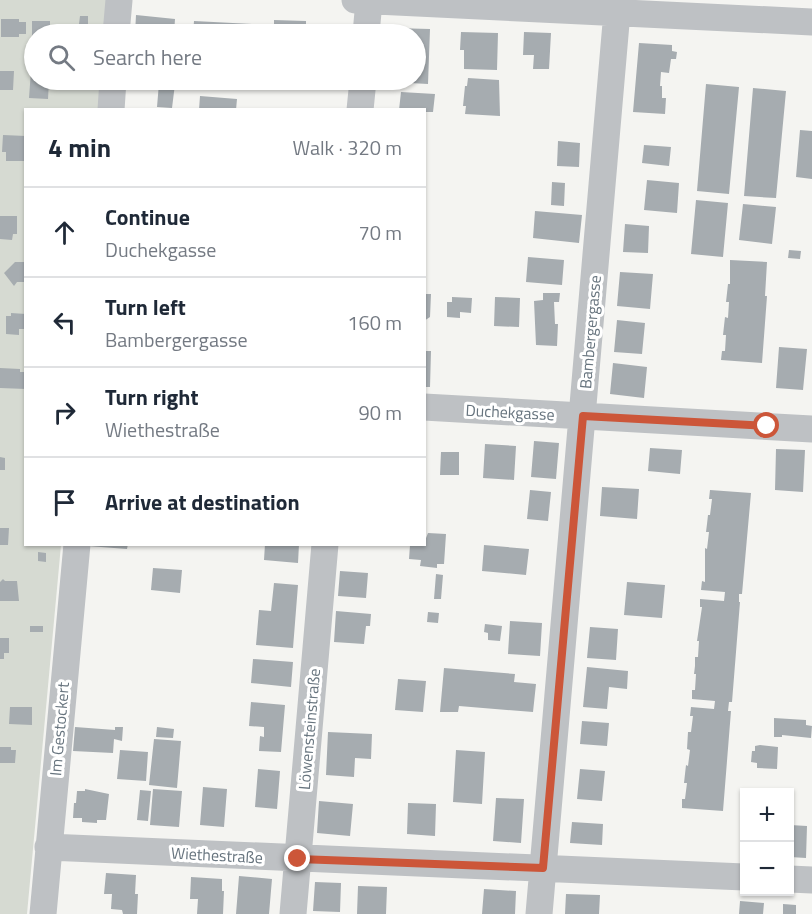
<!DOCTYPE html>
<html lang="en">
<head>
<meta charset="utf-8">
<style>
	body { margin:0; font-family:"Titillium Web",sans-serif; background:#f6f6f7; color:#1f2937 }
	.controls { position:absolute; right:18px; bottom:18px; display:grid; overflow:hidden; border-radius:0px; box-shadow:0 2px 4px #0004 }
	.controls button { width:54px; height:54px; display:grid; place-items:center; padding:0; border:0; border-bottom:2px solid #e0e1e3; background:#fff; color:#1f2937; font:30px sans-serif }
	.stop { position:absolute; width:18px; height:18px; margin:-14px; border:4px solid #cc5639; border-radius:50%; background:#fff }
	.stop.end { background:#cc5639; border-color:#fff; box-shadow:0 2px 6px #0008 }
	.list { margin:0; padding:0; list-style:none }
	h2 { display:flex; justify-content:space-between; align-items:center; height:78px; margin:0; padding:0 24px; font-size:26px }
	h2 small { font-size:20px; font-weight:400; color:#747a83 }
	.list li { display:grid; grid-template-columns:39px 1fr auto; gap:18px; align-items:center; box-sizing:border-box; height:90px; padding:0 24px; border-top:2px solid #e0e1e3 }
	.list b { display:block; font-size:22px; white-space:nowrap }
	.list p { margin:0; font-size:20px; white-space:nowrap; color:#747a83 }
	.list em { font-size:20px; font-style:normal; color:#747a83 }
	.icon { flex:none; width:33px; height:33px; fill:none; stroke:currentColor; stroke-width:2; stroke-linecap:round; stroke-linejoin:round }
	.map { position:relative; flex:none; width:812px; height:914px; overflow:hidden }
	.search { position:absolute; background:#fff; box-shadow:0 2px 4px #0004; left:24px; top:24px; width:402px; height:66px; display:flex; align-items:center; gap:15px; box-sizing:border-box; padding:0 21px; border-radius:33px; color:#747a83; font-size:22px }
	.panel { position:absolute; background:#fff; box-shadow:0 2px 4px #0004; left:24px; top:108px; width:402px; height:438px; border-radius:0px }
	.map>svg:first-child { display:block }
</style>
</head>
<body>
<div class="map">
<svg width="812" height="914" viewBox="0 0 812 914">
	<rect width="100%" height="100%" fill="#f4f4f1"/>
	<path fill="#d6dad2" d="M0,0H110L107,34H34V80H103L100,109L26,110V544L61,545L27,914H0Z"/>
	<path fill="#a6acb0" d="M136,15L175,19L174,34H135Z
		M80,16H88V24H79Z
		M1,19H19V22H26V34H19V37H1Z
		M274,20L306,21V34H274Z
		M32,21H50V34H34V38H32Z
		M194,21L252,24L251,34H193Z
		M393,28L430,29L428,84L391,82V80H416V34H393Z
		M461,32L498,33L497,70L464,69V50H460Z
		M524,32L551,33L549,69H533L534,55H523Z
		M639,43L672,45V51L677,52L676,59H671L669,73L661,72L660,86H662V98H666L665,114L633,112Z
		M31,70L34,71V80H49L48,99L29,98Z
		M0,71H14L13,90H0Z
		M468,78L499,80L500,116L465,114L466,106H463L465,86H467Z
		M159,83L175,84L172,108L157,107Z
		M706,84L739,87L729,194L697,191Z
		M753,88L786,91L776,198L744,196Z
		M401,92L435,94L433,112H424V110H399Z
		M200,96L237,99L236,110H199Z
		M800,130L812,131V179L796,177Z
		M3,135L26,136V161H6V152H2Z
		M558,141L580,143L579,167L557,166Z
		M644,145L671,147L669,166L642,163Z
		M647,180L679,183L677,213L644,210Z
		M552,182L565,183L564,206L551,205Z
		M696,200L728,203L723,257L691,254Z
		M743,204L776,207L772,244L739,240Z
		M535,211L582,215L579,243L533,238Z
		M0,216H17V234H13L12,240L0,239Z
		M625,224L649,226L648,253L623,252Z
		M789,250L801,251L800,259L788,258Z
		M528,257L564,260L562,285L526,282Z
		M730,260L767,262L765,296H767L762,363L721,360L722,351H725L726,335H723L725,317L728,318L729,302H726L728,284H730Z
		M15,262H26V282H17L14,286L4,273Z
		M620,272L653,274L650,309L617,306Z
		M543,293H560L559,302H554L555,324H558L557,346L536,345L534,301L543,300Z
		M424,294H431L430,317L424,321Z
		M452,297L472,298L471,313L460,312V318L447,317V302H452Z
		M495,297L520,298L519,327L494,326Z
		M11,313L26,314V329H19V335L6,334V316H11Z
		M617,320L645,323L642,354L614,352Z
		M779,347L807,349L803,390L776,388Z
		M424,351H431L430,387H424Z
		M613,363L647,367L644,398L610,394Z
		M0,368L20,369V372H26V389L0,388Z
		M534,441L559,443L556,479L531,477Z
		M485,444L516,446L514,480L483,478Z
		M650,448L682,450L680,474L648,471Z
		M776,449L805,450L803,492L775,490Z
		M441,452H459V475H440Z
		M0,457L5,458V470H0Z
		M602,487L639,489L637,519L600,516Z
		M530,490L551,492L548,521L527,519Z
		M710,490L751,493L742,594H739V602H740L732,702H729L728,711H731L723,811L682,808V799H685L687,783H684L686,765L688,766L690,750L687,749L688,732H691L693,716H690L691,707L714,709L715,701L692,699V690H695L696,674H694L695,666V657H698L699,641H697L702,607H700V599L724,601L725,592L701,590L702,581L705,582V548L707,549L709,532H706L707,524L708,515H710L712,499H709Z
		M0,528H9L8,545H0Z
		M428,533L446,534L444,564H437V568L420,566L421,560L409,559L410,545L423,546Z
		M89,544H128L127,549L88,546Z
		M265,544H299L298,563L264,560Z
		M484,545L529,549L526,575L482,571Z
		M38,552L46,553V562L38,561Z
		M153,568L182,570L180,593L151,590Z
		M340,571L368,573L366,598L338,596Z
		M436,574L443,575L441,599H434Z
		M3,579L5,581H17L19,601H0V582Z
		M627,582L665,585L662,618L624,615Z
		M274,583L298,585L293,648L256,645L259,610L271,611Z
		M336,611L371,614L370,626H366L364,644L334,642Z
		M428,612L439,613L438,623L427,622Z
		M510,621L542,623L540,656L508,654Z
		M485,624L502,626L500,641L488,640V633L484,632Z
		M30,626H43V632H30Z
		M590,627L618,629L616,660L587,658Z
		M0,638H9V653H4V659H0Z
		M253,659L293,662L291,687L251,683Z
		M587,667L628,671L627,689L609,687L607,709L583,707Z
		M444,668L515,674L514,682L536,684L533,712L459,706L458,712H440Z
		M398,679L426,681L423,712L395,710Z
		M251,702L285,705L281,752L259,751L260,736L264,737V727L249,726Z
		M10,707H32V725L9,724Z
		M774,718L806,720V725L812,726L811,738L782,735V737H774Z
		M582,721L609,723L607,746L580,744Z
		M75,727L115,730V727H123L122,741L114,739L113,753L73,751Z
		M157,727L174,729L173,738L156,737Z
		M328,732L372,734L371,759L355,758L354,777L326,775Z
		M154,739L181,741L177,788L149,785Z
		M760,745L778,747L777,769L757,768V763L751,762L752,751H755V746Z
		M0,747H11V750H16L15,763H0Z
		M120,750L148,752L146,781L117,779Z
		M456,750L485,752L482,804L453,802Z
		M258,769L280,771L277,809L255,807Z
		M580,769L605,771L602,801L577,799Z
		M203,787L227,789L224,827L200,825Z
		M85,789L109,794L106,820H97V823L82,822V818H73L74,803H76L77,791H85Z
		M153,789L182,791L179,827L150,825Z
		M140,790L151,791L148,821L137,820Z
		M496,798L524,799L521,843L493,841Z
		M319,801L353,804L350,836L317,833Z
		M408,803L436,804L435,836L407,834Z
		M572,822L603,824L602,845L570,843Z
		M790,825L807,826L806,858L790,857Z
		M106,873L136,875L135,894H138L137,914H123L122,910L111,909L112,894H104Z
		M239,876L272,879L269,914H236Z
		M191,877L222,879V891H224L223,914H197L198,899H190Z
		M315,882L341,883L340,912L313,911Z
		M358,886L387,887L386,914H357Z
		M484,889L516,891L515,914H482Z
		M566,894L600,895L599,914H565Z
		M740,901L764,903L763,914H739Z
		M783,904L796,905V914H783Z"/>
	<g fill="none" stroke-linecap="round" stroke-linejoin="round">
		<path stroke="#bec1c4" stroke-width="27" d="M355,0L812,22
			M116,34L119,0
			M366,34L369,1
			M111,110L113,80
			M360,110L363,80
			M424,407L812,429
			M48,847L744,877
			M790,879L812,880
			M43,914L77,544
			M293,914L325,544
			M539,914L618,0"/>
	</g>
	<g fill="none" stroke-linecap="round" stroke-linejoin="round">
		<path stroke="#cc5639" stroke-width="8" d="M298,859L543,868L583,416L767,426"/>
	</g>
	<g text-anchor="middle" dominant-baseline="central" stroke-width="6" stroke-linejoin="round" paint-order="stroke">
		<g font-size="16" fill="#67747e" stroke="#fff">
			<text transform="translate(590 332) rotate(-85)">Bambergergasse</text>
			<text transform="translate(510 412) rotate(3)">Duchekgasse</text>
			<text transform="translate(59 729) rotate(-85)">Im Gestockert</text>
			<text transform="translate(309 729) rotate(-85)">Löwensteinstraße</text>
			<text transform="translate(217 855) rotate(3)">Wiethestraße</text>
		</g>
	</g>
</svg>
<div class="controls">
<button>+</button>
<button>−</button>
</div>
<div class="stop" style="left:767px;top:426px"></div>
<div class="stop end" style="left:298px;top:859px"></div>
<div class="search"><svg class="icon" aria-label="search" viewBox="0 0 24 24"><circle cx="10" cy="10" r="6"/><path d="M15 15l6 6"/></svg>Search here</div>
<section class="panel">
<h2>4 min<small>Walk · 320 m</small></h2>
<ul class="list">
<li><svg class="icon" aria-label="ahead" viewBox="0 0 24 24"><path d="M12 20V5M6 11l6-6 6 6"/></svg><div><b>Continue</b><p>Duchekgasse</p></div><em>70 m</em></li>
<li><svg class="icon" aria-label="left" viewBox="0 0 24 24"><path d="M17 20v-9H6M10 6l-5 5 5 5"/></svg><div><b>Turn left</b><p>Bambergergasse</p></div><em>160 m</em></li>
<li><svg class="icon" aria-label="right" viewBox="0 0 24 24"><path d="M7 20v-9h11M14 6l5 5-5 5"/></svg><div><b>Turn right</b><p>Wiethestraße</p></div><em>90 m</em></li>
<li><svg class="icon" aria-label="arrive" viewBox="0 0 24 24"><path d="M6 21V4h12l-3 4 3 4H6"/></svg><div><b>Arrive at destination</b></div></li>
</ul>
</section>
</div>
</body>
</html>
